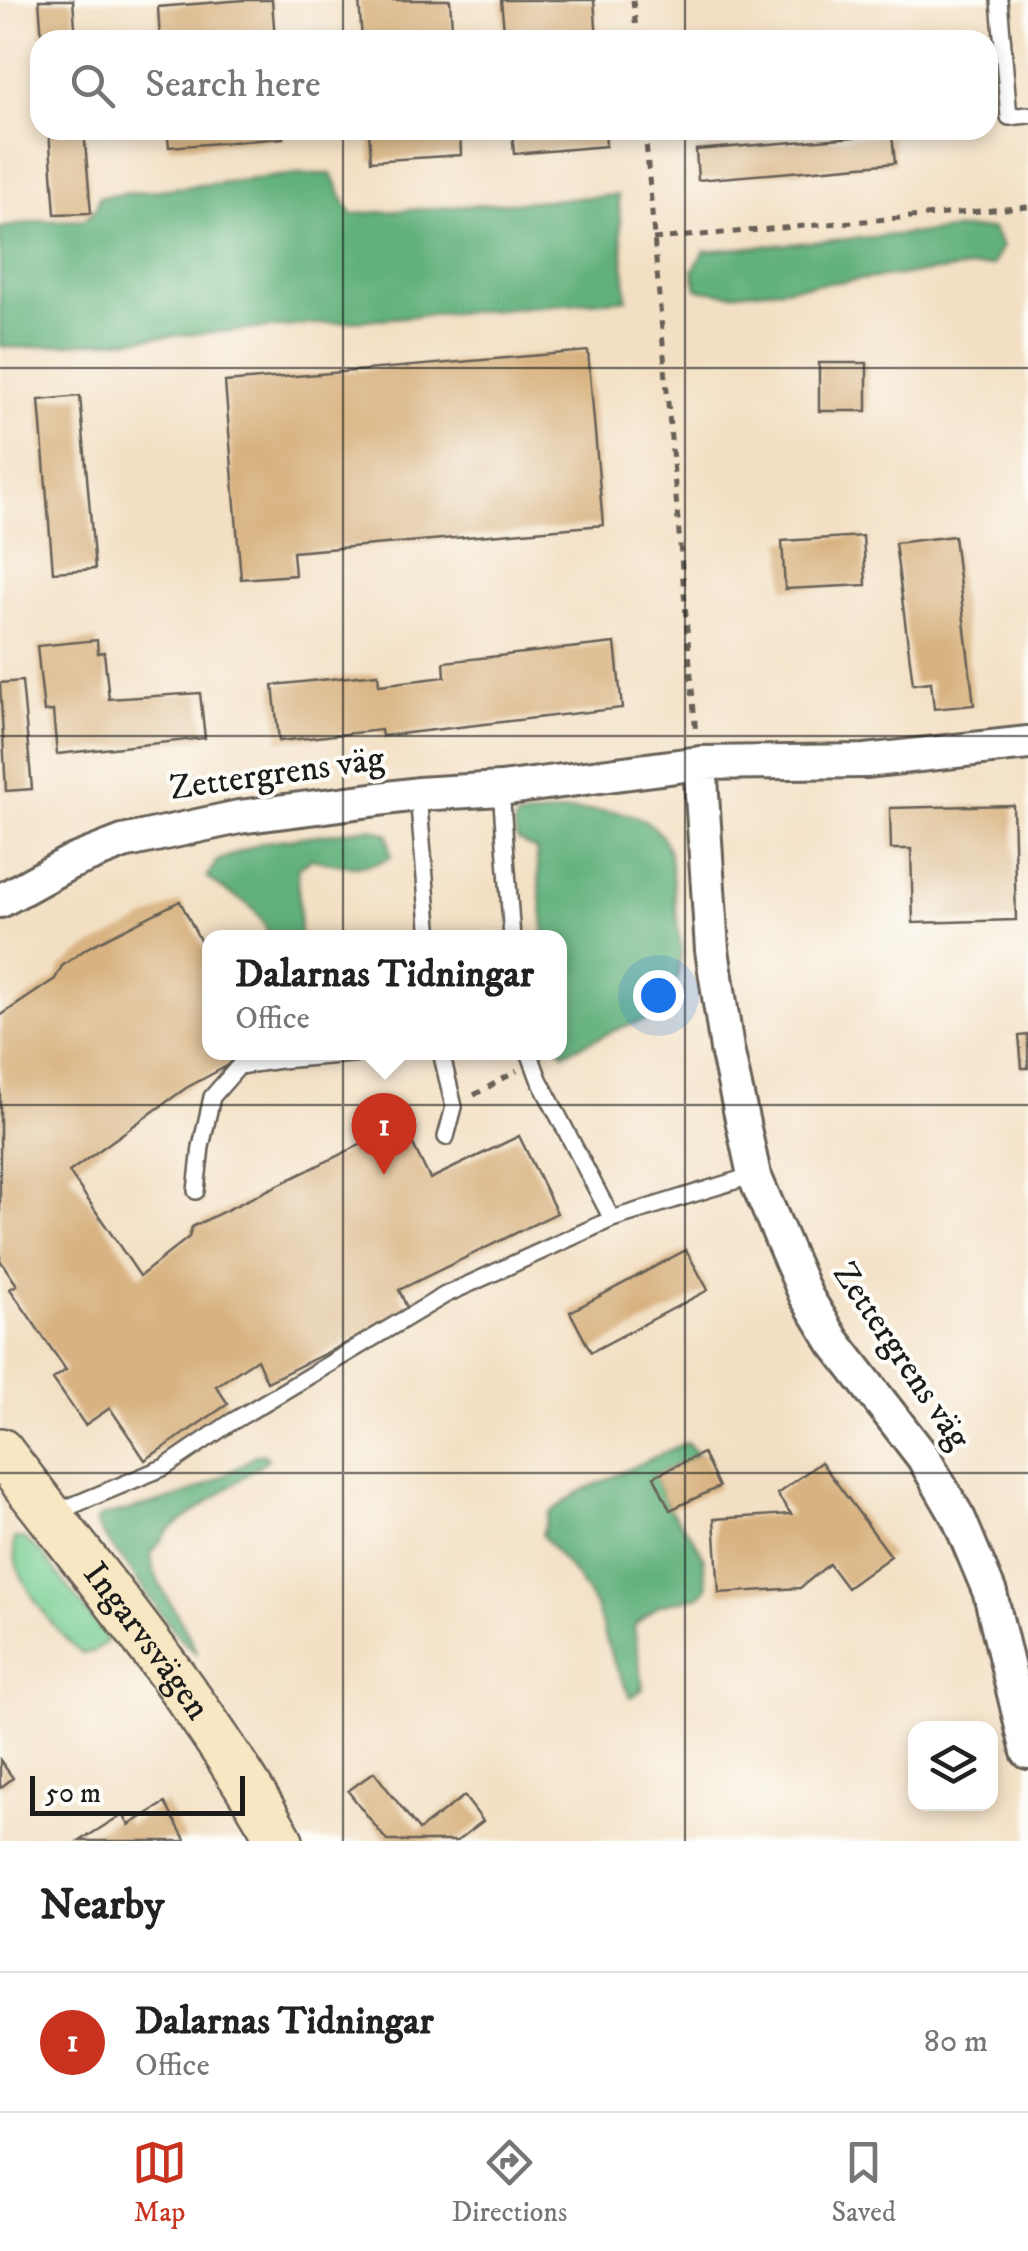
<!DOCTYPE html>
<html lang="en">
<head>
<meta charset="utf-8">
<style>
	body { margin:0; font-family:"IM FELL DW Pica",serif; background:#f6f6f6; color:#222 }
	.controls { position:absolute; right:30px; bottom:30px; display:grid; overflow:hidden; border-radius:20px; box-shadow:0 5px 15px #0003 }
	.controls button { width:90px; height:90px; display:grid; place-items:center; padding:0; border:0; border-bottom:2px solid #e0e0e0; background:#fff; color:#222; font:50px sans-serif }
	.scale { position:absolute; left:30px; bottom:25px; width:215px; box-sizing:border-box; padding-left:10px; border:5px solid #1c1c1c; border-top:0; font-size:28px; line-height:35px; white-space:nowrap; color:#1c1c1c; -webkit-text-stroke:8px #fdfcf7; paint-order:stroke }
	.you { position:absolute; left:658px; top:995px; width:35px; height:35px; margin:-25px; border:8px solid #fff; border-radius:50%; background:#1a73e8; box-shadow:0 0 0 15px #1a73e833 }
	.badge { display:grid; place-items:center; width:65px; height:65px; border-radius:50%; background:#c8321e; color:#fff; font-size:32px; font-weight:700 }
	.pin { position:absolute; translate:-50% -82px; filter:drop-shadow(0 2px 5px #0008) }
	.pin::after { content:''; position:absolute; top:52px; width:35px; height:30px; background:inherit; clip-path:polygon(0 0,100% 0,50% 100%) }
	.popup { position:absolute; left:202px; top:930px; width:365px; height:130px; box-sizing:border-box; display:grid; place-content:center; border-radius:20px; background:#fff; filter:drop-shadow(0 2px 8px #0005); font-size:32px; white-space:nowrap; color:#767676 }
	.popup b { font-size:38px; color:#222 }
	.popup::after { content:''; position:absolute; left:50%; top:100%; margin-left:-20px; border:20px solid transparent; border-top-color:#fff }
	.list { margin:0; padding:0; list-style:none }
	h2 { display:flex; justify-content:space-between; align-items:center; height:130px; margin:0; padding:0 40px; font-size:42px }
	h2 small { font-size:32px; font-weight:400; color:#767676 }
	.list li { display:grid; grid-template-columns:65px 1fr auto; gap:30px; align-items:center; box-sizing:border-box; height:140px; padding:0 40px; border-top:2px solid #e0e0e0 }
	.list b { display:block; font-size:38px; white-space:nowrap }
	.list p { margin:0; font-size:32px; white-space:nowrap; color:#767676 }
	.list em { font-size:32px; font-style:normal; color:#767676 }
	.icon { flex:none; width:55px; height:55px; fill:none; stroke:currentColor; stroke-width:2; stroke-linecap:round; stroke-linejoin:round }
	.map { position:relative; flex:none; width:1028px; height:1841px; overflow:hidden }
	.search { position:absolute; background:#fff; box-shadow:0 5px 15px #0003; left:30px; right:30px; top:30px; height:110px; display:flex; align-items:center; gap:25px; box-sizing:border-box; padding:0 35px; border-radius:30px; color:#767676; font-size:38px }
	.sheet { height:270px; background:#fff }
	nav { display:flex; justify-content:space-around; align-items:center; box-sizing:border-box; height:140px; border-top:2px solid #e0e0e0; background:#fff; font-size:28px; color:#767676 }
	nav a { display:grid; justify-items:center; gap:5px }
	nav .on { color:#c8321e }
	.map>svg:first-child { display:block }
</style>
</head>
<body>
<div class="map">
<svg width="1028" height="1841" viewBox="0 0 1028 1841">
	<rect width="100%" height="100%" fill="#fdfcf7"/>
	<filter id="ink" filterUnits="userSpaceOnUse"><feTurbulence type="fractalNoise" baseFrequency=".01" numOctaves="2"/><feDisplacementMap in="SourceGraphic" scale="20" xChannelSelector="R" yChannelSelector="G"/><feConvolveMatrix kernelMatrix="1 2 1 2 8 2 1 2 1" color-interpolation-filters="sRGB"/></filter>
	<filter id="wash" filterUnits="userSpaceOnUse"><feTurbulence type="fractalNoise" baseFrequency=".0048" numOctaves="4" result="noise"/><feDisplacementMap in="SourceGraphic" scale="40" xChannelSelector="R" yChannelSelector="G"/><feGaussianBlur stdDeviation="2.25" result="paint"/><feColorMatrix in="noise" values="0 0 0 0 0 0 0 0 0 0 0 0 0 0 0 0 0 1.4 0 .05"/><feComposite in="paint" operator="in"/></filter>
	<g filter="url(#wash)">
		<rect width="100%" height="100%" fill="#f3e0c4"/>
		<path fill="#78ce92" stroke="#4a7557" stroke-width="2.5" d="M24,1538L42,1554L104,1634L107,1641L93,1652L82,1653C55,1634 9,1573 14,1539Z"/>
		<path fill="#62b17c" stroke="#3f664c" stroke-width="2.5" d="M297,174H331C340,188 342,200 352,214L618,195L627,299L21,348L0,346V228L41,221L84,220L96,208L99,197Z
			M965,229H993L1002,247L993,265L729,294L697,289L693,271L704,251Z
			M570,811C612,811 657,806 670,856L681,952L673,1012L620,1028L564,1053L559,1048V938L545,937L536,850L517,840L514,826L517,818Z
			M370,828L388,834L391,857C365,872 339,865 311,859L298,868L300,937H270C252,894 238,905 207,877L217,861L264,842Z
			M687,1442L698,1455L654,1476L670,1510L694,1539L703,1556L707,1587L700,1596L659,1605L634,1626L643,1689L631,1698L613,1661L596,1607L575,1575L542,1535L549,1513L577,1493Z
			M264,1454L268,1459L168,1531L151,1554C153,1588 186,1619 196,1653C166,1628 148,1593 125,1563C115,1549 102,1538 96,1523L100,1517C166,1500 199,1497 255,1455Z"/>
		<g id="blocks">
			<path fill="#d8b280" d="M39,0H73L76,40H42Z
				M244,0H272L275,40H160L158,7Z
				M359,0H450L453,40H362Z
				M501,0H594L597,40H505Z
				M49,130H84L91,213L55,214Z
				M167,130H282L283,138L169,147Z
				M369,130H460L461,155L371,161Z
				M512,130H605L606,146L514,154Z
				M892,134L895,163L698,180L696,150Z
				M588,351L603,525L293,552L295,575L241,579L225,382Z
				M819,363H867V411H819Z
				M80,396L95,569L53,572L39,400Z
				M863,536L866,585L785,589L782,541Z
				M954,536L974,705L934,709L931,682L913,684L895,543Z
				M97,640L98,653L104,652L109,699L200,693L205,738L57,754L53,711L44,712L37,646Z
				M615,643L622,708L382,736L381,730L279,741L273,685L378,674L379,685L445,677L444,662Z
				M22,681L32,789L6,791L0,683Z
				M1013,805L1016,920L913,923L911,849H891L890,808Z
				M180,901L209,958V1052H253L186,1088L69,1172L140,1276L189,1237L192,1227L403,1124L430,1179L519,1136L557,1213L399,1290L409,1312L267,1382L257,1359L216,1386L228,1404L145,1460L110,1408L85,1425L53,1379L66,1370L10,1289L17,1285L0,1260V1016L55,979L62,966L87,948Z
				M1028,1035V1068H1022L1019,1036Z
				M686,1250L708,1290L591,1352L570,1312Z
				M703,1453L719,1487L670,1510L654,1476Z
				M821,1462L891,1556L847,1588L829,1564L800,1588L719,1593L714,1519L791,1514L777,1494Z
				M0,1760L13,1778L0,1788Z
				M374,1772L419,1830L464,1796L483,1821L457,1841H387L348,1791Z
				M165,1803L186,1841H80L123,1814L129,1825Z"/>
		</g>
	</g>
	<g filter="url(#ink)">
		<use href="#blocks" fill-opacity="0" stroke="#676157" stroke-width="2.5"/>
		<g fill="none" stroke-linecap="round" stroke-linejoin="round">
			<g stroke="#676157" stroke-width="20">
				<path id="lane" d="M999,0L1009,117L1028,115
					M501,789L512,938
					M418,794L430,938
					M441,1052L454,1107L446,1137
					M529,1052L539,1079L612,1219
					M278,1053L281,1060L374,1052
					M196,1191L201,1147L212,1097L239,1066L281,1060
					M52,1514L165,1467L230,1423L445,1295L612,1219L754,1175"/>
			</g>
			<g stroke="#676157" stroke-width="38">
				<path id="street" d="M700,763L712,950L727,1049L754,1175L806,1296L834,1342L923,1457L959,1519L990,1593L1028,1752
					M0,901L69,863L123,842L239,817L418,794L501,789L700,763L865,761L1028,743"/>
			</g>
			<g stroke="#676157" stroke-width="50">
				<g id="secondary">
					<path id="s1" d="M0,1451C94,1574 205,1706 280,1841"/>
				</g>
			</g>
			<path stroke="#676157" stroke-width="5" stroke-dasharray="8 8" stroke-linecap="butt" d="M633,0L637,40
				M645,130L696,735
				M653,239L1028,207
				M474,1095L517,1071"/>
			<use href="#lane" stroke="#fff" stroke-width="15"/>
			<use href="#street" stroke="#fff" stroke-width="32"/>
			<use href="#secondary" stroke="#f8e7c3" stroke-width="45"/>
		</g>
	</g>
	<path fill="none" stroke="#1c1c1c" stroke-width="2.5" stroke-opacity="0.55" d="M343,0V40M685,0V40M343,130V1841M685,130V1841M0,368H1028M0,736H1028M0,1105H1028M0,1473H1028"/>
	<g text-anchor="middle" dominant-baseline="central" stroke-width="8" stroke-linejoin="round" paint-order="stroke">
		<g font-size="35" fill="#1c1c1c" stroke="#fdfcf7">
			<text transform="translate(277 774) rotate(-8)">Zettergrens väg</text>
			<text transform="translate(901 1356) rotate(56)">Zettergrens väg</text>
			<text stroke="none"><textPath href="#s1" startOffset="240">Ingarvsvägen</textPath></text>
		</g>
	</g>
</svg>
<div class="controls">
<button><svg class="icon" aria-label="layers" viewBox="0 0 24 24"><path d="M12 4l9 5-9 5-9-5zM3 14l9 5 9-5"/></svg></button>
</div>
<div class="scale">50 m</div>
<div class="you"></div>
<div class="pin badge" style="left:384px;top:1175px">1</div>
<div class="popup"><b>Dalarnas Tidningar</b>Office</div>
<div class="search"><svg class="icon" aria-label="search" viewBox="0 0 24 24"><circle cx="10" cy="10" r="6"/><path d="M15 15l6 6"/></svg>Search here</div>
</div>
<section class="sheet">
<h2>Nearby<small></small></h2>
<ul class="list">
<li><span class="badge">1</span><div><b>Dalarnas Tidningar</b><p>Office</p></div><em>80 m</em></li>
</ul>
</section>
<nav>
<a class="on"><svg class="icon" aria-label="map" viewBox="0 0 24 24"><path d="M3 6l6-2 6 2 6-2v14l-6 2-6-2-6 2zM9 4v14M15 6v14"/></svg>Map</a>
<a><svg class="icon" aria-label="directions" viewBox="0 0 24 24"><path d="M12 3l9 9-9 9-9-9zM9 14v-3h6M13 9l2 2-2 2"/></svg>Directions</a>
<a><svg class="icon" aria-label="saved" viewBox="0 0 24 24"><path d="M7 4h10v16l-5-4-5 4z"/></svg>Saved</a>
</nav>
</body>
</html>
